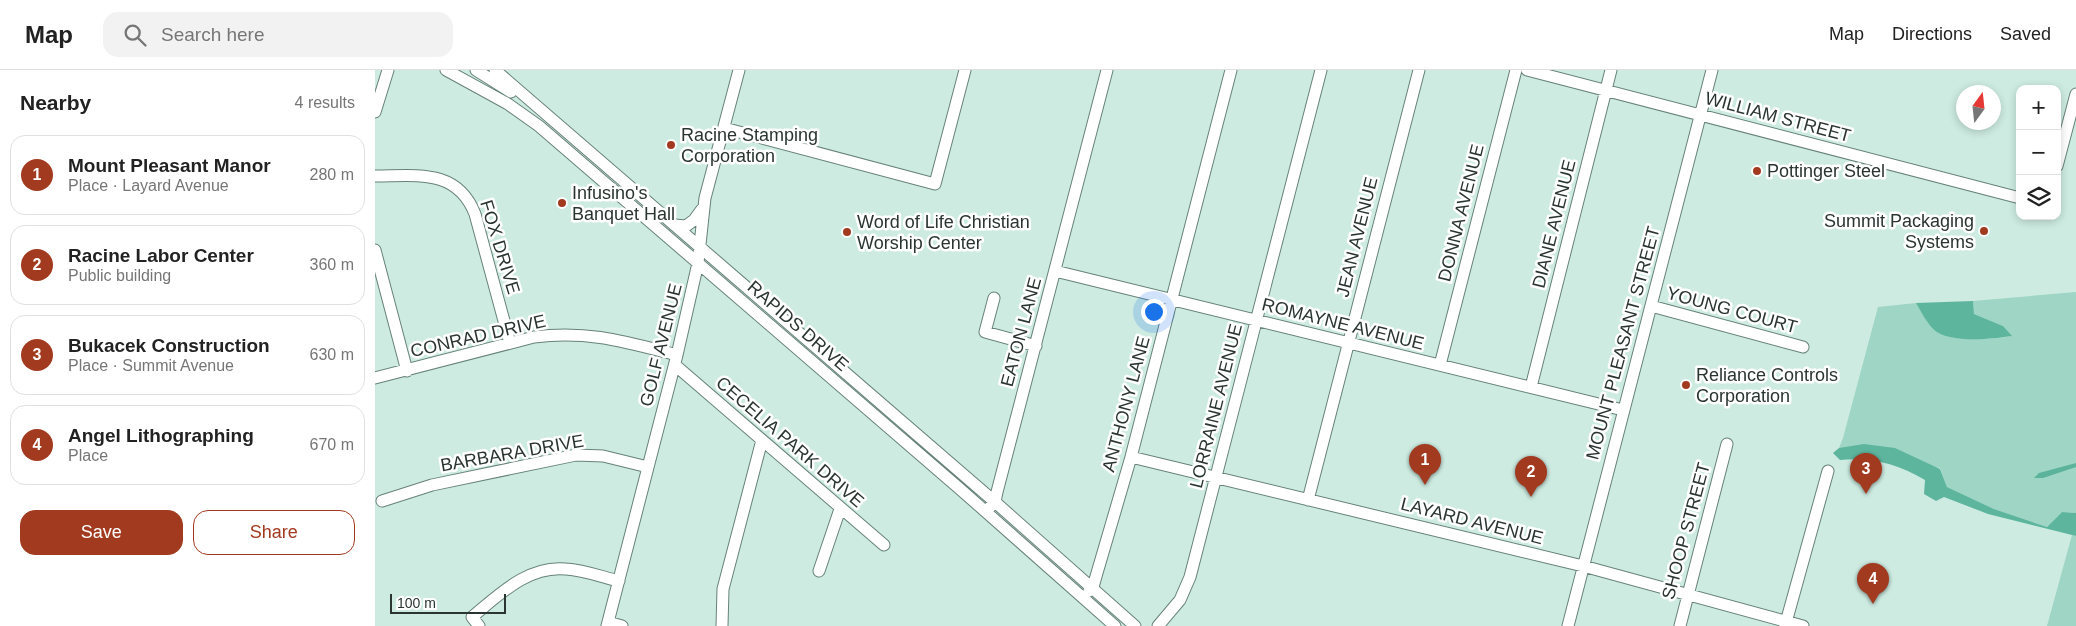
<!DOCTYPE html>
<html lang="en">
<head>
<meta charset="utf-8">
<style>
	body { margin:0; font-family:Arial,sans-serif; background:#f2f2f2; color:#222 }
	.controls { position:absolute; right:15px; top:15px; display:grid; overflow:hidden; border-radius:10px; box-shadow:0 2px 8px #0003 }
	.controls button { width:45px; height:45px; display:grid; place-items:center; padding:0; border:0; border-bottom:1px solid #e0e0e0; background:#fff; color:#222; font:25px sans-serif }
	.compass { position:absolute; left:1581px; top:15px; width:45px; height:45px; border-radius:50%; background:#fff; box-shadow:0 2px 8px #0003; rotate:15deg }
	.scale { position:absolute; left:15px; bottom:12px; width:116px; box-sizing:border-box; padding-left:5px; border:2px solid #2a3531; border-top:0; font-size:14px; line-height:18px; white-space:nowrap; color:#2a3531; -webkit-text-stroke:4px #fff; paint-order:stroke }
	.you { position:absolute; left:778px; top:241px; width:18px; height:18px; margin:-12px; border:4px solid #fff; border-radius:50%; background:#1a73e8; box-shadow:0 0 0 8px #1a73e833 }
	.badge { display:grid; place-items:center; width:32px; height:32px; border-radius:50%; background:#a23a1f; color:#fff; font-size:16px; font-weight:700 }
	.pin { position:absolute; translate:-50% -41px; filter:drop-shadow(0 1px 2px #0008) }
	.pin::after { content:''; position:absolute; top:26px; width:18px; height:15px; background:inherit; clip-path:polygon(0 0,100% 0,50% 100%) }
	.list { margin:0; padding:0; list-style:none }
	h2 { display:flex; justify-content:space-between; align-items:center; height:65px; margin:0; padding:0 20px; font-size:21px }
	h2 small { font-size:16px; font-weight:400; color:#767676 }
	.list li { display:grid; grid-template-columns:32px 1fr auto; gap:15px; align-items:center; box-sizing:border-box; height:80px; margin:0 10px 10px; padding:0 10px; border:1px solid #e0e0e0; border-radius:15px }
	.list b { display:block; font-size:19px; white-space:nowrap }
	.list p { margin:0; font-size:16px; white-space:nowrap; color:#767676 }
	.list em { font-size:16px; font-style:normal; color:#767676 }
	.actions { display:flex; gap:10px; padding:15px 20px }
	.actions a { flex:1; padding:11px 0; border:1px solid #a23a1f; border-radius:15px; text-align:center; font-size:18px; color:#a23a1f }
	.actions .main { background:#a23a1f; color:#fff }
	.icon { flex:none; width:28px; height:28px; fill:none; stroke:currentColor; stroke-width:2; stroke-linecap:round; stroke-linejoin:round }
	.map { position:relative; flex:none; width:1701px; height:556px; overflow:hidden }
	header { display:flex; align-items:center; gap:30px; box-sizing:border-box; height:70px; padding:0 25px; background:#fff; border-bottom:1px solid #e0e0e0 }
	header strong { font-size:24px }
	nav { display:flex; gap:28px; margin-inline-start:auto; font-size:18px }
	.search { width:350px; height:45px; background:#f2f2f2; display:flex; align-items:center; gap:12px; box-sizing:border-box; padding:0 18px; border-radius:15px; color:#767676; font-size:19px }
	main { display:flex }
	aside { flex:1; background:#fff }
	.map>svg:first-child { display:block }
</style>
</head>
<body>
<header>
<strong>Map</strong>
<div class="search"><svg class="icon" aria-label="search" viewBox="0 0 24 24"><circle cx="10" cy="10" r="6"/><path d="M15 15l6 6"/></svg>Search here</div>
<nav><a>Map</a><a>Directions</a><a>Saved</a></nav>
</header>
<main>
<aside>
<h2>Nearby<small>4 results</small></h2>
<ul class="list">
<li><span class="badge">1</span><div><b>Mount Pleasant Manor</b><p>Place · Layard Avenue</p></div><em>280 m</em></li>
<li><span class="badge">2</span><div><b>Racine Labor Center</b><p>Public building</p></div><em>360 m</em></li>
<li><span class="badge">3</span><div><b>Bukacek Construction</b><p>Place · Summit Avenue</p></div><em>630 m</em></li>
<li><span class="badge">4</span><div><b>Angel Lithographing</b><p>Place</p></div><em>670 m</em></li>
</ul>
<div class="actions"><a class="main">Save</a><a>Share</a></div>
</aside>
<div class="map">
<svg width="1701" height="556" viewBox="0 0 1701 556">
	<rect width="100%" height="100%" fill="#cdebe1"/>
	<path fill="#9ed5c4" d="M1701,222V443L1687,442L1672,457L1619,439L1572,417L1565,398L1464,378L1468,368L1503,237L1541,233C1547,241 1551,253 1559,260C1573,272 1618,270 1636,266L1628,256L1599,244L1598,231Z
		M1697,465L1701,466V556H1672Z"/>
	<path fill="#5eb59e" d="M1598,231L1599,244L1628,256L1637,266C1617,269 1573,274 1558,259C1551,252 1546,241 1541,233Z
		M1489,374L1520,378L1565,399L1572,417L1619,439L1672,457L1687,442L1701,443V466L1613,444L1569,427L1561,431L1549,424L1550,410C1523,394 1497,387 1465,390L1458,383L1464,378Z"/>
	<path fill="#5cb39c" d="M1701,393V397L1668,408H1659L1664,403Z"/>
	<g fill="none" stroke-linecap="round" stroke-linejoin="round">
		<g stroke="#67827a" stroke-width="13">
			<path id="minor" d="M71,0L133,34L164,56L585,419L740,556
				M101,0L136,22
				M120,0L620,432L760,556
				M1152,0L1645,128
				M0,42L13,0
				M349,58L560,114L590,0
				M1682,96L1701,24
				M0,106C41,106 82,98 100,144L135,273
				M299,155L311,156L319,150L327,139
				M0,180L32,301
				M680,201L1248,340
				M619,228L610,262L661,276
				M1276,236L1428,277
				M300,295L509,475
				M1065,295L1141,0
				M0,308L159,267C213,260 251,272 302,285
				M1156,317L1236,0
				M756,387L1208,496L1428,556
				M933,430L1044,0
				M7,431L57,415L201,385L228,386L273,397
				M615,437L620,432L622,422L732,0
				M444,501L465,439
				M714,521L718,517L722,503L756,387L856,0
				M233,552L247,556
				M104,556L97,547C124,525 153,495 191,499C209,500 227,507 244,511
				M232,556L302,285L323,193L330,128L364,0
				M347,556L348,519L387,370
				M783,556L805,530L815,507L946,0
				M1193,556L1337,0
				M1305,556L1352,374
				M1410,556L1453,401"/>
		</g>
		<use href="#minor" stroke="#fff" stroke-width="11"/>
	</g>
	<g fill="#a23a1f" stroke="#fff" stroke-width="2">
		<circle cx="296" cy="75" r="5"/>
		<circle cx="1382" cy="101" r="5"/>
		<circle cx="187" cy="133" r="5"/>
		<circle cx="1609" cy="161" r="5"/>
		<circle cx="472" cy="162" r="5"/>
		<circle cx="1311" cy="315" r="5"/>
	</g>
	<g text-anchor="middle" dominant-baseline="central" stroke-width="5" stroke-linejoin="round" paint-order="stroke">
		<g font-size="18" fill="#2a3531" stroke="#fff">
			<text transform="translate(1403 47) rotate(15)">WILLIAM STREET</text>
			<text transform="translate(1086 143) rotate(-76)">DONNA AVENUE</text>
			<text transform="translate(1179 154) rotate(-76)">DIANE AVENUE</text>
			<text transform="translate(982 167) rotate(-76)">JEAN AVENUE</text>
			<text transform="translate(125 177) rotate(73)">FOX DRIVE</text>
			<text transform="translate(1357 240) rotate(15)">YOUNG COURT</text>
			<text transform="translate(968 254) rotate(14)">ROMAYNE AVENUE</text>
			<text transform="translate(423 256) rotate(41)">RAPIDS DRIVE</text>
			<text transform="translate(646 262) rotate(-75)">EATON LANE</text>
			<text transform="translate(103 266) rotate(-13)">CONRAD DRIVE</text>
			<text transform="translate(1248 273) rotate(-75)">MOUNT PLEASANT STREET</text>
			<text transform="translate(286 275) rotate(-76)">GOLF AVENUE</text>
			<text transform="translate(751 334) rotate(-75)">ANTHONY LANE</text>
			<text transform="translate(841 336) rotate(-76)">LORRAINE AVENUE</text>
			<text transform="translate(415 372) rotate(41)">CECELIA PARK DRIVE</text>
			<text transform="translate(137 383) rotate(-10)">BARBARA DRIVE</text>
			<text transform="translate(1097 451) rotate(14)">LAYARD AVENUE</text>
			<text transform="translate(1311 461) rotate(-75)">SHOOP STREET</text>
		</g>
		<g font-size="18" fill="#2a3531" stroke="#fff" text-anchor="start">
			<text x="306" y="65">Racine Stamping<tspan x="306" dy="21">Corporation</tspan></text>
			<text x="1392" y="101">Pottinger Steel</text>
			<text x="197" y="123">Infusino's<tspan x="197" dy="21">Banquet Hall</tspan></text>
			<text x="1599" y="151" text-anchor="end">Summit Packaging<tspan x="1599" dy="21">Systems</tspan></text>
			<text x="482" y="152">Word of Life Christian<tspan x="482" dy="21">Worship Center</tspan></text>
			<text x="1321" y="305">Reliance Controls<tspan x="1321" dy="21">Corporation</tspan></text>
		</g>
	</g>
</svg>
<div class="controls">
<button>+</button>
<button>−</button>
<button><svg class="icon" aria-label="layers" viewBox="0 0 24 24"><path d="M12 4l9 5-9 5-9-5zM3 14l9 5 9-5"/></svg></button>
</div>
<svg class="compass" viewBox="-18 -18 36 36"><path d="M0-13l5 13h-10z" fill="#e53935"/><path d="M0 13l5-13h-10z" fill="#767676"/></svg>
<div class="scale">100 m</div>
<div class="you"></div>
<div class="pin badge" style="left:1050px;top:415px">1</div>
<div class="pin badge" style="left:1156px;top:427px">2</div>
<div class="pin badge" style="left:1491px;top:424px">3</div>
<div class="pin badge" style="left:1498px;top:534px">4</div>
</div>
</main>
</body>
</html>
